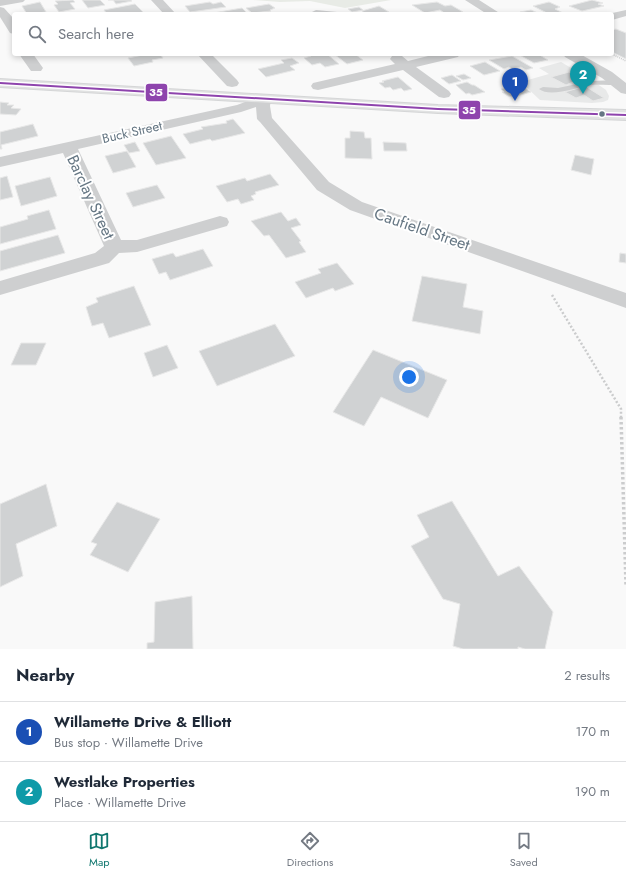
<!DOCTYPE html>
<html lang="en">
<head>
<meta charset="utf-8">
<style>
	body { margin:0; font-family:Jost,sans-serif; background:#f2f2f3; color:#1f2937 }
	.you { position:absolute; left:409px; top:377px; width:14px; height:14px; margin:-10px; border:3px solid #fff; border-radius:50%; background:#1a73e8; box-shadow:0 0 0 6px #1a73e833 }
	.badge { display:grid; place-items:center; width:26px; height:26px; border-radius:50%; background:#0f766e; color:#fff; font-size:13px; font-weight:700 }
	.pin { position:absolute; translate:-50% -33px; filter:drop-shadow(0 1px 2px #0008) }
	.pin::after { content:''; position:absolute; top:21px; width:14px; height:12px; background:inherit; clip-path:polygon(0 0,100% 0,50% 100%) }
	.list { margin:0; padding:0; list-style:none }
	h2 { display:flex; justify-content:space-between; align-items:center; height:52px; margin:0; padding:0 16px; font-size:17px }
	h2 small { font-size:13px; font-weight:400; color:#747a83 }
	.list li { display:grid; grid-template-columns:26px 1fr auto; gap:12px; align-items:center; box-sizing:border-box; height:60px; padding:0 16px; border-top:1px solid #e0e1e3 }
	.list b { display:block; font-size:15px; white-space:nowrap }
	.list p { margin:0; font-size:13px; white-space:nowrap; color:#747a83 }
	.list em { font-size:13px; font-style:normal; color:#747a83 }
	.icon { flex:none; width:22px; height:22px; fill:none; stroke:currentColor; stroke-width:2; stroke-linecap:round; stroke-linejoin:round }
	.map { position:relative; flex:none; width:626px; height:649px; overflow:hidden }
	.search { position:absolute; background:#fff; box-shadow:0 2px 6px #0003; left:12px; right:12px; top:12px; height:44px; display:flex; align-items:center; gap:10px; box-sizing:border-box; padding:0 14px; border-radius:4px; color:#747a83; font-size:15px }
	.sheet { height:172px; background:#fff }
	nav { display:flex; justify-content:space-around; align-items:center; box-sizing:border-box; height:56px; border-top:1px solid #e0e1e3; background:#fff; font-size:11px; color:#747a83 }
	nav a { display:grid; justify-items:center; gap:2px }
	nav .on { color:#0f766e }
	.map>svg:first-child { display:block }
</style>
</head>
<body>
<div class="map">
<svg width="626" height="649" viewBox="0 0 626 649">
	<rect width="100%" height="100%" fill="#f9f9f9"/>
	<path fill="#e8e9e9" d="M561,62L590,79L606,90L609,96L608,100L603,102L592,103L540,100L521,82L549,74L539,68Z"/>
	<path fill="#e8ebe6" d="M253,0H391L345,8L310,1L280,2Z"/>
	<path fill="#d0d2d3" stroke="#e8e8e8" d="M73,0L75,2L70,3L75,9L59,12L54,5L58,4L55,1Z
		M82,0H100L105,5L88,8Z
		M108,0H131L132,1L116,4L113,0Z
		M592,0L603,3L598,4L604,6L582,11L569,6Z
		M40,2L46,12L27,14L22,6Z
		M210,2L213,4L221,2L226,7L190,12L185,6Z
		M437,2L445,6L451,5L463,12L446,14L440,10L425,13L412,5Z
		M549,2L560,7L555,9L565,14H549L533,6Z
		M135,4L143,12L134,14H107L104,10Z
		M269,4L275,8L270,10L271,11L252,13L246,8Z
		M379,6L389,12L366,14L362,11Z
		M359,7L363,10L352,12L348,9Z
		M242,8L248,14H208Z
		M531,10L540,14H524L520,12Z
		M616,29L626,33V59L612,52V30Z
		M148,54H160L163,58L152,60L153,62L134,66L128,58Z
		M309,54H327L339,64L325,67L320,63L312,65L304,58L311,56Z
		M334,54H355L363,60L347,64Z
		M518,54H538L548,60L534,63Z
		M512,56L533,68L526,70L521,67L512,69L509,67L504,69L489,60Z
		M292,58L299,63L290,66L295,70L266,77L258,69L284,63L281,60Z
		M485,62L500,71L484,75L470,66Z
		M569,72L582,78L566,85L551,77Z
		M464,74L471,78L463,80L456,76Z
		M452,75L461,81L449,84L441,78Z
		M398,77L412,89L404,91L401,88L393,90L390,87L385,88L379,83L384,82L382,81Z
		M467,82L472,85H474L485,92L472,95L469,93L466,94L456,85Z
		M519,84L531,92L513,97L508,96L502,92H504L501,89Z
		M585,86L604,98L593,101L584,95L576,98L565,92Z
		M0,102L9,103L7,105H14L11,108L21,109L16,115L0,114Z
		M233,119L245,133L212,141L210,139L190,144L183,134L203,129L201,127L227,123L226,121Z
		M33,124L38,136L1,145L2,149H0V132Z
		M350,131L364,132L365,138H371L372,159L345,158V138H350Z
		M171,136L186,158L156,165L143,143Z
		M135,142L140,151L129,153L124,145Z
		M383,142L406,143L407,151H384Z
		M127,151L136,167L113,173L105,156Z
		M575,155L594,159L591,175L571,170Z
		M270,174L279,185L255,192L256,194L251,196L254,200L241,204L238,199L227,202L216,186L245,178L247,181Z
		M7,176L13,197L0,200V178Z
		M50,177L57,196L21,206L15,186Z
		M157,185L165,198L133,207L126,193Z
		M49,210L56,229L0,244V227L28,219L27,216Z
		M281,212L288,221L296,218L301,225L291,228L301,241L299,242L306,252L286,258L269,235L264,236L251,221Z
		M58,235L65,253L0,271V251Z
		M203,249L213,266L170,280L166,272L159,274L152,259L173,253L176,257Z
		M620,253L626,254V263L619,262Z
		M337,263L354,284L335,291L333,288L306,298L295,282L321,273L318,269Z
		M422,276L467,284L463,307L483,311L480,334L412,321Z
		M134,286L151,325L109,338L103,323L92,326L86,307L98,302L96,298Z
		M275,324L295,356L217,386L199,351Z
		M21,343H46L36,365H11Z
		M167,345L178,368L153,377L144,353Z
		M373,350L447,380L428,418L381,397L364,426L333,412Z
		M46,484L57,526L16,544L23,576L0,587V504Z
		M452,501L498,576L519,566L553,612L545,649H525L518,647V649H463L453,646L460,604L443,599L411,546L429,537L417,515Z
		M117,502L160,519L128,572L90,555L97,544L91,542Z
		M192,596L193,649H147V643L154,642L155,602Z"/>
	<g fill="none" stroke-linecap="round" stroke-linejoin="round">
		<g stroke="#d5d6d7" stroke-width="2">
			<path id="primary" d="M0,79L438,105L626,110V120L438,113L0,87Z"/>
		</g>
		<path stroke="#cbcccd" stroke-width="1.5" stroke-dasharray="1 1" stroke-linecap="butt" d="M612,54L626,61"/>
		<path stroke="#cbcccd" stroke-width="2.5" stroke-dasharray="2 2" stroke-linecap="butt" d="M552,295L621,409V418"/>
		<path stroke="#cbcccd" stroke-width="3.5" stroke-dasharray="2.5 2.5" stroke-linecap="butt" d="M621,417L626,585"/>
		<path fill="#cecfd0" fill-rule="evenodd" d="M617,80H620V84C610,86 601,84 591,85C578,87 550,98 539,89L543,87L558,88L591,81Z"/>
		<path fill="#cecfd0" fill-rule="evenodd" d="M0,0H25L23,2L0,6Z
			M151,0H163L176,14H164Z
			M465,0H479L501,14H487Z
			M0,7L4,8L14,19V34L10,33L0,17Z
			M316,10L337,12L339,14H310L312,12Z
			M19,54H33L43,68L41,71H31Z
			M197,54H211L237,80L239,83L237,86L232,87L227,86Z
			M436,54H460L458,57L416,67L449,91L451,94L449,97L444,98L439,97L403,70L318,90L313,89L311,86L313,83L395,64L390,59L392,56H402L408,61Z
			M264,95L269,96L271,99L270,106L272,118L329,182L362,202L626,293V308L350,210L317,190L260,122L257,119L256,107L241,112L78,149L121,240H137L220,216L227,218L229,222L227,226L137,252L119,253L109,263L0,295V281L95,253L104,246L63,153L0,167V157L237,105Z"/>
		<path fill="#cecfd0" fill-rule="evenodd" d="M626,10V16L612,20V14H608Z
			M563,54H580L612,72L626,83V94L621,93L602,78L565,57Z"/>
		<use href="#primary" fill="#e1e2e2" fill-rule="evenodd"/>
		<g stroke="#fff" stroke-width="3">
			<path id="bus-1" d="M0,82L438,108L626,114V116L438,110L0,84Z"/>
		</g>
		<use href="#bus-1" fill="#8e44ad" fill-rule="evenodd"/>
	</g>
	<circle fill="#657683" stroke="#fff" stroke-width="1.5" cx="602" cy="114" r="3.5"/>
	<g text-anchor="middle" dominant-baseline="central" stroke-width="4" stroke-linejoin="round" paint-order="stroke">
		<g font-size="13" fill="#657683" stroke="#fff">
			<text transform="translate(132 132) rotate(-13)">Buck Street</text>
		</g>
		<g font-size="16" fill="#657683" stroke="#fff">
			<text transform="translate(91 197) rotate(65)">Barclay Street</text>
			<text transform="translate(422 229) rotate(19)">Caufield Street</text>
		</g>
	</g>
	<g stroke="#fff" stroke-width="1.5">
		<rect x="145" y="83" width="23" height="19" rx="4" fill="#8e44ad"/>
		<rect x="458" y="100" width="23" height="20" rx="4" fill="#8e44ad"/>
	</g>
	<g font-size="11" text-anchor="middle" font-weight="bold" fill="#fff">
		<text x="156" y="96">35</text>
		<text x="469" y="114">35</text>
	</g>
</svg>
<div class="you"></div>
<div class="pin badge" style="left:515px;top:101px;background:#1a4fb4">1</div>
<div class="pin badge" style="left:583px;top:94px;background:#0f9aa8">2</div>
<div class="search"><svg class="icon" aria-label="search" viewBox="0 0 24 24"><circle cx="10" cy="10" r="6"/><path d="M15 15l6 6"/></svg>Search here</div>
</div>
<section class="sheet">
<h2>Nearby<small>2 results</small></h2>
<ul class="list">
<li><span class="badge" style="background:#1a4fb4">1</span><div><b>Willamette Drive &amp; Elliott</b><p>Bus stop · Willamette Drive</p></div><em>170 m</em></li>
<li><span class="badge" style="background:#0f9aa8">2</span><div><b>Westlake Properties</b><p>Place · Willamette Drive</p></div><em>190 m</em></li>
</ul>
</section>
<nav>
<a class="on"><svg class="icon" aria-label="map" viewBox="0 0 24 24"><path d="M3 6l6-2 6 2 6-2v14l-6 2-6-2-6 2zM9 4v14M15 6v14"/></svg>Map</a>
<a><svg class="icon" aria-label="directions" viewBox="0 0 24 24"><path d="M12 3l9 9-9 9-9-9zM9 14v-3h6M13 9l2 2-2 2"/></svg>Directions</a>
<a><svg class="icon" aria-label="saved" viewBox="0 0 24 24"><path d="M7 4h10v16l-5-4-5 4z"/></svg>Saved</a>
</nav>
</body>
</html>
